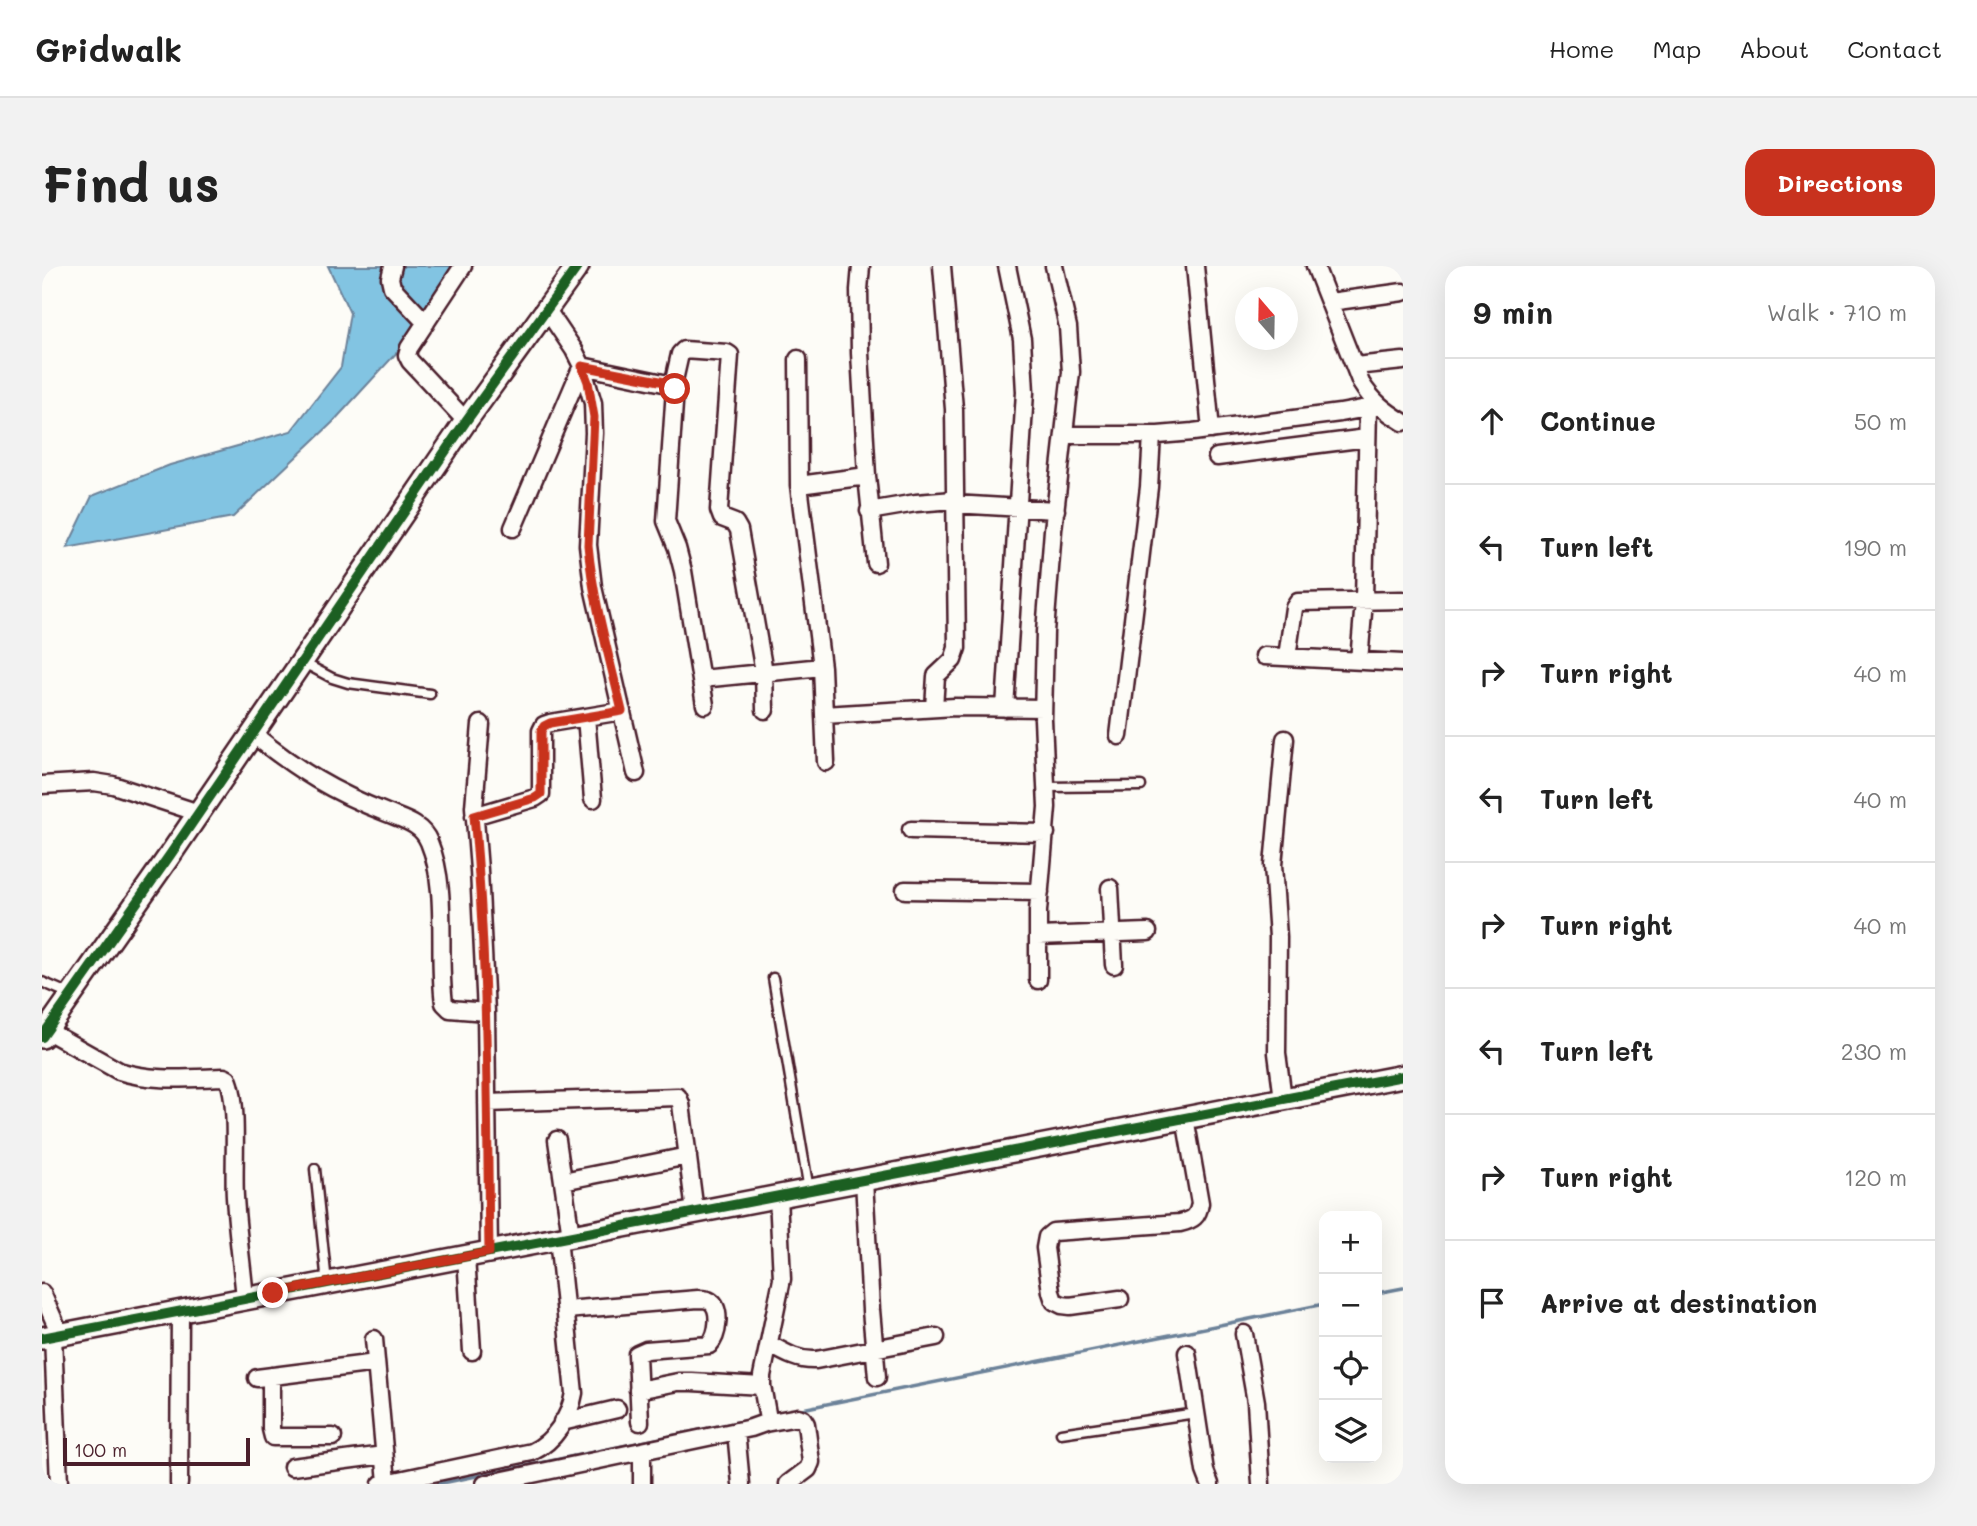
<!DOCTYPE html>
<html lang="en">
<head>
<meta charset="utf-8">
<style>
	body { margin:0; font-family:Mali,sans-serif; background:#f2f2f2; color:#222 }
	.controls { position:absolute; right:21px; bottom:21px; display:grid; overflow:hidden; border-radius:14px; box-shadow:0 7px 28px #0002 }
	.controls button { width:63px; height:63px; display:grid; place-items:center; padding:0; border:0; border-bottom:2px solid #e0e0e0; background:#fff; color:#222; font:35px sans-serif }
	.compass { position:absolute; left:1193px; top:21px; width:63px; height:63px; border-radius:50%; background:#fff; box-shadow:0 7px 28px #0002; rotate:340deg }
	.scale { position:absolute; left:21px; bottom:18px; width:187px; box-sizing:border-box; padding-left:7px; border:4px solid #4a1f2b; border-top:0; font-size:19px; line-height:24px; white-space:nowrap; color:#4a1f2b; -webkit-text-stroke:5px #fdfcf7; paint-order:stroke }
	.stop { position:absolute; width:21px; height:21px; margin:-16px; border:5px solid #c8321e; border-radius:50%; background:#fff }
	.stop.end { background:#c8321e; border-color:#fff; box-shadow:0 2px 7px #0008 }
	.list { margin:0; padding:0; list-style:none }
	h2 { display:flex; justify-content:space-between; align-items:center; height:91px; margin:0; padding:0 28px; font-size:30px }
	h2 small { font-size:23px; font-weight:400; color:#767676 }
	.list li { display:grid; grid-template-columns:46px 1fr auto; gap:21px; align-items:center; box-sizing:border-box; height:126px; padding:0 28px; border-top:2px solid #e0e0e0 }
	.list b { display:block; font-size:26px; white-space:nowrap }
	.list em { font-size:23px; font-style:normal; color:#767676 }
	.icon { flex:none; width:38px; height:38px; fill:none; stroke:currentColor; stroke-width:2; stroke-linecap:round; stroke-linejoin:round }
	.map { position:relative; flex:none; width:1361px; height:1218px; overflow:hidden; border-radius:21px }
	header { display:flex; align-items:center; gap:42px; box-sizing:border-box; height:98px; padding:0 35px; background:#fff; border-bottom:2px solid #e0e0e0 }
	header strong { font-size:33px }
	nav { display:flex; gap:38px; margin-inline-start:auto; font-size:24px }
	.intro { display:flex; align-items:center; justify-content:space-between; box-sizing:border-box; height:168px; padding:0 42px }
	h1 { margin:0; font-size:49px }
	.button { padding:18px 32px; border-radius:21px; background:#c8321e; color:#fff; font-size:24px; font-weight:700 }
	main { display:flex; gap:42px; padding:0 42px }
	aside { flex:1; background:#fff; border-radius:21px; box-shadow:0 7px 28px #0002 }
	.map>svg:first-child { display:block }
</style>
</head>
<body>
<header>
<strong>Gridwalk</strong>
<nav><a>Home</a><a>Map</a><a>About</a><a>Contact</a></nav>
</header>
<div class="intro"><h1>Find us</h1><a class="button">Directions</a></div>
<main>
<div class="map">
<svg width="1361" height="1218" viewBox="0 0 1361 1218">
	<rect width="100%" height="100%" fill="#fdfcf7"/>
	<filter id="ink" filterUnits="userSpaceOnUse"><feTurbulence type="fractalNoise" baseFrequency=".0143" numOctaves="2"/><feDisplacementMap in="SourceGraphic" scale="14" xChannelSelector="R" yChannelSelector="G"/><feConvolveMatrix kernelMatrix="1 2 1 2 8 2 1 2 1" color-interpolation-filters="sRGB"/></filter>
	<g filter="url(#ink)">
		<path fill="#82c4e2" stroke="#6c8299" stroke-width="2" d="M286,0H419L394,44L290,157L191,251L25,282L50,230L128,199L249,165L299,101L308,47Z"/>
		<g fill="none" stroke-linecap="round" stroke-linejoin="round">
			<path stroke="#6c8299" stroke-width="3.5" d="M1335,1027L1361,1022
				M755,1144L1282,1038
				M396,1218L716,1152"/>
			<g stroke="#4a1f2b" stroke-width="13">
				<path id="lane" d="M260,396L290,412L306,417L388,428
					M1004,521L1099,520
					M731,712L767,924
					M0,716L30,729
					M273,903L285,1017
					M1019,1167L1154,1147"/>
			</g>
			<g stroke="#4a1f2b" stroke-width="21">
				<path id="street" d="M351,0L348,12L350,21L384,57
					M421,0L367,82L365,89L368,95L424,155
					M819,0L817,24L818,87L825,210L834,297
					M1153,0L1169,164
					M1273,0L1319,117C1330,135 1343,145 1361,156
					M1288,36L1361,26
					M505,44L532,84L540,100L551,137L552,167L546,279L551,321L594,507
					M756,93L757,219L780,401L784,496
					M1313,100L1361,95
					M631,119L638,88L642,84L685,87L688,89L677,244L680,252L693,257L697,264L722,406L723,444
					M1022,169H1116L1151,166L1298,147L1336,140
					M1175,191L1325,172
					M757,219L825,210
					M912,238L1014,244
					M827,245L874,237L912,234
					M471,262L540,100L631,119L633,123L624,255L635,282L641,305L663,439
					M1222,390L1361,397
					M1245,391L1252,342L1256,336L1361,334
					M1317,395L1322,335L1326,141
					M659,413L780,401
					M892,442L894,410L911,394L915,382L912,143L900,0
					M963,442L983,126L980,73L965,0
					M782,449L913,441L1001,442
					M544,451L551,533
					M439,458L432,541L437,604L444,746L447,986
					M211,468C255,504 291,526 345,547C362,554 380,558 387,576C407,624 395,687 402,737L408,743L444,746
					M1077,470L1107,221L1110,169
					M0,519L52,516L71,519L157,547
					M432,550L493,532L499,528V465L502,459L508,457L580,445
					M869,564L1004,567
					M1068,622L1072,699
					M863,624L998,626
					M996,670L1106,666
					M996,714V645L1005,541L1001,453L1003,366L1011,264L1029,106L1026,61L1012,0
					M4,764L77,805C110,816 147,812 182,811L186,813C197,837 191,901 193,931C195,965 200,999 203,1032
					M1241,833L1235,787L1236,671L1231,599L1243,473
					M445,837L636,831L639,838L653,946
					M515,874L529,970
					M822,914L829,1044L835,1111
					M521,915L646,890
					M424,990L430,1085
					M0,1027L18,1068
					M1078,1033L1028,1040L1020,1039L1012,1035L1009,1026L1003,982L1005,971L1011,966L1138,957C1151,954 1156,951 1158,937L1143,852
					M524,1044L656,1033C659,1033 665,1033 668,1035C680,1043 676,1070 667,1079L604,1084L595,1088L598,1156
					M1202,1068L1214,1136L1219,1218
					M11,1070L17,1218
					M332,1073L345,1216
					M727,1078C743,1087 756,1095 774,1094L894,1071
					M1145,1087L1163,1205L1168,1218
					M229,1110V1163L231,1171H291
					M215,1112L334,1097
					M596,1124L636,1116H650L720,1120
					M520,1156L575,1143
					M723,1157L756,1151L761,1153L764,1158L769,1196L766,1203L746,1218
					M694,1165L699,1218
					M600,1185V1218
					M250,1201L342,1189
					M137,1218L138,1045
					M339,1218L490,1186C512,1176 528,1151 532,1127L516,972
					M443,1218L709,1162L723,1157L726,1153L720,1120V1110L740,1013L736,930"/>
			</g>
			<g stroke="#4a1f2b" stroke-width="26">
				<path id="secondary" d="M0,771L128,589L424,155L536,0
					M0,1072L1361,810"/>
			</g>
			<use href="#lane" stroke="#fdfcf7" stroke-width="8"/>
			<use href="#street" stroke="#fdfcf7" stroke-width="16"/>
			<use href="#secondary" stroke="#fdfcf7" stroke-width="21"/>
			<g stroke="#fdfcf7" stroke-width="15">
				<path id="cycleway" d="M0,771L128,589L424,155L536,0
					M0,1072L1361,810"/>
			</g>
			<use href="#cycleway" stroke="#1b5e20" stroke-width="10"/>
		</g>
	</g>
	<g fill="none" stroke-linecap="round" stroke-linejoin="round" filter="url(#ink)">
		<path stroke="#c8321e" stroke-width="9" d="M231,1027L447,986C445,840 446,695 432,550L493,532L499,528V465L502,460L508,457L580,445C567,390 551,335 546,279L552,151L546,116L540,100L628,117L633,123"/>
	</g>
</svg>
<div class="controls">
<button>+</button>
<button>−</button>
<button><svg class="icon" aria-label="locate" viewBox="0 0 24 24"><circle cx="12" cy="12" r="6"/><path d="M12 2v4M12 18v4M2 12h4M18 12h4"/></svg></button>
<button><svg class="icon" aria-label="layers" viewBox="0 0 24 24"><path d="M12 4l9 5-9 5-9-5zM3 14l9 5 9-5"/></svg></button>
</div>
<svg class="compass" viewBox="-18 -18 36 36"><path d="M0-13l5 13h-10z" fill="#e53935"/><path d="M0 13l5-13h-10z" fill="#767676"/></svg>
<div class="scale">100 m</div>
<div class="stop" style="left:633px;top:123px"></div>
<div class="stop end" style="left:231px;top:1027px"></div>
</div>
<aside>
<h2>9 min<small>Walk · 710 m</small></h2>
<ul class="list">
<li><svg class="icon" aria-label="ahead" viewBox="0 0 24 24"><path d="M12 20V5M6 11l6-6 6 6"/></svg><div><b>Continue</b></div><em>50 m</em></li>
<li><svg class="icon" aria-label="left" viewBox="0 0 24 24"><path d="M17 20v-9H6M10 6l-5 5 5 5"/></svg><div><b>Turn left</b></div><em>190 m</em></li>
<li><svg class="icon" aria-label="right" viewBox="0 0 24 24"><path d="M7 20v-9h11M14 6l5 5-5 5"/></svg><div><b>Turn right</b></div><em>40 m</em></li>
<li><svg class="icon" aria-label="left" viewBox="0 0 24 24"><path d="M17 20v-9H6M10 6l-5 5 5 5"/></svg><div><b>Turn left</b></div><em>40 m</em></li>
<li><svg class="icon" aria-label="right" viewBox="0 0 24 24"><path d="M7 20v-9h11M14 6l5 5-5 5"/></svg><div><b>Turn right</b></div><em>40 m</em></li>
<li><svg class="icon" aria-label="left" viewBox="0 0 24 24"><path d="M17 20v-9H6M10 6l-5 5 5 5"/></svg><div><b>Turn left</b></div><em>230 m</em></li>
<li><svg class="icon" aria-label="right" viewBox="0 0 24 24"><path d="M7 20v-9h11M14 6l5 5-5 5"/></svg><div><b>Turn right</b></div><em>120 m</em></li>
<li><svg class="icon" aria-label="arrive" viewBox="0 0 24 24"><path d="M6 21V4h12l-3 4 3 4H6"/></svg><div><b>Arrive at destination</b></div></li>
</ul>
</aside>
</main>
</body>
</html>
